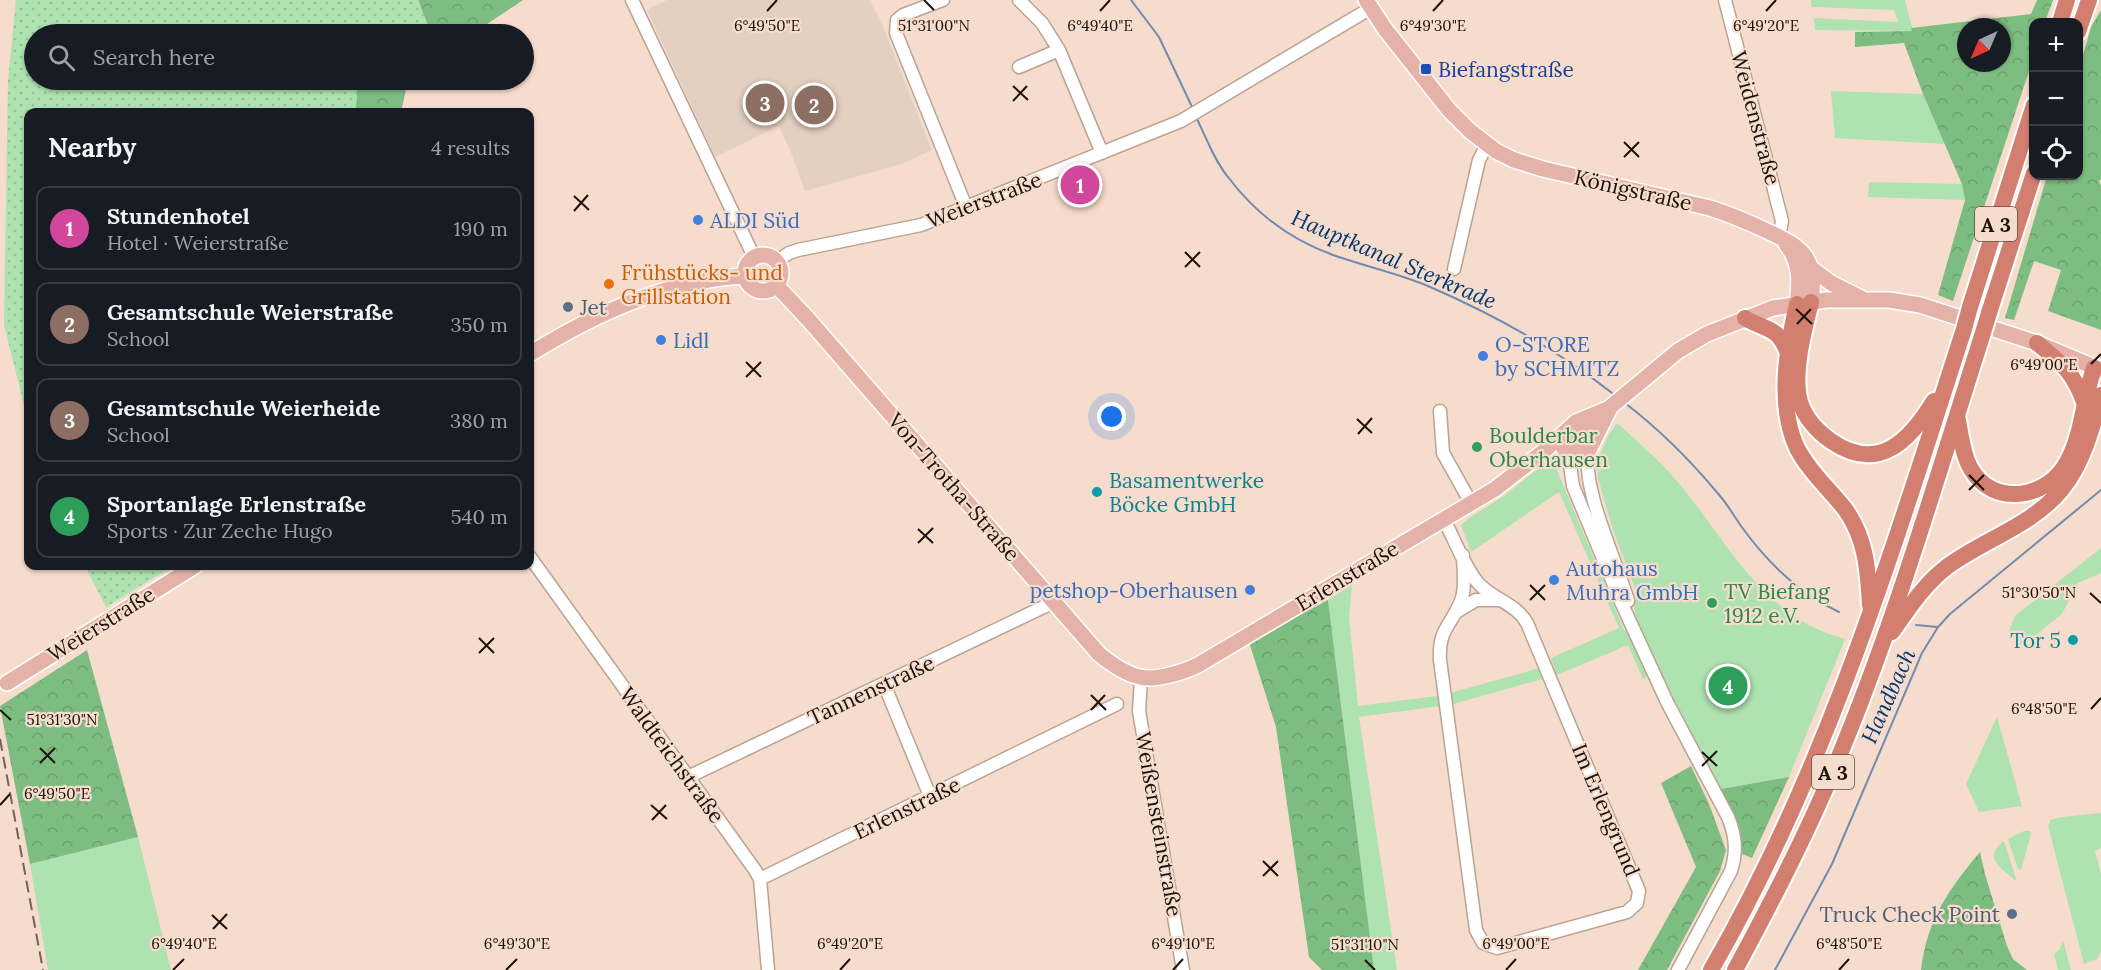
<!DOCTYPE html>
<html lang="en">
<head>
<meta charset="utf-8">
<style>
	body { margin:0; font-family:Lora,serif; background:#242831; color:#f1f3f6 }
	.controls { position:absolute; right:18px; top:18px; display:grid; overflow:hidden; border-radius:12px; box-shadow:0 2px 4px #0004 }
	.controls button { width:54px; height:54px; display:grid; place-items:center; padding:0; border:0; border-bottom:2px solid #363941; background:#171b24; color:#f1f3f6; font:30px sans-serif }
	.compass { position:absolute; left:1957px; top:18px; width:54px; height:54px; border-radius:50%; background:#171b24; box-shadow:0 2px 4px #0004; rotate:224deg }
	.you { position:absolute; left:1112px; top:417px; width:21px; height:21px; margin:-15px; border:4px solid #fff; border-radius:50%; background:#1a73e8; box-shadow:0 0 0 9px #1a73e833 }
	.badge { display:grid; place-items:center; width:39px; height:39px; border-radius:50%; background:#ea580c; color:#fff; font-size:20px; font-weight:700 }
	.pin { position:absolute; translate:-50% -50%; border:3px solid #fff; box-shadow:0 2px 6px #0006 }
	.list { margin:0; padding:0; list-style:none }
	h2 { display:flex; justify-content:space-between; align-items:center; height:78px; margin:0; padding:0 24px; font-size:26px }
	h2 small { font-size:20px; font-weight:400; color:#9ea1a6 }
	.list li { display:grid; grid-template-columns:39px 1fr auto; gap:18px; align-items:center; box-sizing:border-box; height:84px; margin:0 12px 12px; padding:0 12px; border:2px solid #363941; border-radius:12px }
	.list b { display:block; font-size:22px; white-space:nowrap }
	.list p { margin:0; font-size:20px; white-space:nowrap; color:#9ea1a6 }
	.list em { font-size:20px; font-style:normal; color:#9ea1a6 }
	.icon { flex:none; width:33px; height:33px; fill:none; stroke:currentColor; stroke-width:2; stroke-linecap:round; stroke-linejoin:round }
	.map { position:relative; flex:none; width:2101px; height:970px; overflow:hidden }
	.search { position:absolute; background:#171b24; box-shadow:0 2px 4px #0004; left:24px; top:24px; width:510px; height:66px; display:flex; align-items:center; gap:15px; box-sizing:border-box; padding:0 21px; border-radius:33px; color:#9ea1a6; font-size:22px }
	.panel { position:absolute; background:#171b24; box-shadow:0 2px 4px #0004; left:24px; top:108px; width:510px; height:462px; border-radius:12px }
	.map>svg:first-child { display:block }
</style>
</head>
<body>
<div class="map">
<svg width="2101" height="970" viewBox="0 0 2101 970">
	<defs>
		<pattern id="forest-crowns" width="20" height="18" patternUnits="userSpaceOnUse" patternTransform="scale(1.5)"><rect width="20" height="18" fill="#7ebd81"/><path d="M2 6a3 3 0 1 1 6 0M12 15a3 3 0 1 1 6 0" fill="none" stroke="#6ca16e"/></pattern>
		<pattern id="park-dots" width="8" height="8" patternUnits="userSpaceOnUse" patternTransform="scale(1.5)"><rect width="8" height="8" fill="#aee2b0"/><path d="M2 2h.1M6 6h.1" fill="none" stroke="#95c196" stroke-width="1.8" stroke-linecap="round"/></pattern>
	</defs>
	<rect width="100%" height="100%" fill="#f6dccc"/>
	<path fill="#e4d0c1" d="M667,0H870L882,24L932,150L902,164L805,191L792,155L779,126L715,157L647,10Z"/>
	<path fill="#aee2b0" d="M1811,0H1905L1913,31L1815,30L1814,18L1898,22L1894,10L1812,7Z
		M1831,91L1923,94L1945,144L1835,138Z
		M1869,182L1962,184L1965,200L1868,197Z
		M1617,423C1637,441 1658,459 1676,480C1728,541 1761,617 1845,639L1789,777L1721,789L1685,725L1636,617L1634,607L1636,591L1613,530L1598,478L1599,456L1608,436Z
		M1553,461L1624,630L1629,632L1648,676L1643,679L1628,645L1557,675L1551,658L1619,628L1559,492L1471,552L1461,525C1474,513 1491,505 1505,495C1521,484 1535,468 1553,461Z
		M2101,548V573L2078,583L2062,614L2022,646L2011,636L2010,628L2015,616Z
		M1352,585L1349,618L1358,706L1437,696L1440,706L1359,717L1397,970H1374L1328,600Z
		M1540,668L1546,678L1453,704L1450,693Z
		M1997,717L2022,806L1979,812L1966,784Z
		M2101,813V848L2095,851L2101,874V951L2097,959L2084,964L2048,826L2051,820L2062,817Z
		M2024,831H2030L2031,834L2021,870L2018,869L2008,839Z
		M138,837L171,970H48L30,864Z
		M2004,841L2017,882C2003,869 1981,858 2004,841Z
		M2063,940L2071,970H2058L2054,954L2060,949Z"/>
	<path fill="url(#forest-crowns)" fill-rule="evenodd" d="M418,0H523L472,34H421L428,26Z
		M2037,0H2053L2045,22H2034L2033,59L1953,301L1938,295L1965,200L1962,184L1923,94L1904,43L1855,47V32L1912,31L1911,28L2031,14ZM1966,27H2002V63H1966Z
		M2101,10V179L2099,181L2101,186V330L2048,311L2061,270L2034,261L2014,320L2005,318L2047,176H2078L2079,69L2091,27Z
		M293,80H413L407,85L401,112H243Z
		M1328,600L1374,970H1322L1309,957L1276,727L1249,642Z
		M87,650L138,837L30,864L0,706Z
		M1691,766L1709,804L1726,850L1720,871L1667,970H1638L1696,867L1661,783Z
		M1789,777L1752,858L1742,854L1740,830L1721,789Z
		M1980,852L1985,874L2007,946L2013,959L2027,970H1921C1927,920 1948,890 1980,852Z"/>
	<path fill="url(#park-dots)" d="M16,0H418L428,26L421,34H376L361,30L360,34H34V80H358L356,112H28V421L4,325L8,81Z
		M85,566H173L106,607Z"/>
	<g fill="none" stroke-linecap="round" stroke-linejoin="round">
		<path stroke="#728bae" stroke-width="2" d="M1131,0L1159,37L1193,109
			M1196,117C1206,137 1214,160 1228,177C1255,213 1291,240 1333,255C1364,266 1397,273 1428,286C1497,316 1556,349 1616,396
			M1625,403C1660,430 1692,462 1720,496C1728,505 1734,516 1741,526C1767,562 1799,594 1839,612
			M1916,625L1937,627
			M1775,970L1832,864L1922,653L1938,627L1950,614L2101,490"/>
		<g stroke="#bba293" stroke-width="15">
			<path id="minor" d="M632,0L754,257
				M943,0L903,15L897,20L896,33L966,207
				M1019,0L1042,23L1059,50L1102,153
				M1725,0L1782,221L1779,237
				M1019,67L1059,50
				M777,261L789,253L798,250L921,225L1181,121L1371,8
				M1454,269L1479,160L1487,145
				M1440,411L1443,453L1471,503
				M1573,450L1570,465L1573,486L1621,602L1667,702L1728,817C1736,836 1737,852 1731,871L1678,970
				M1588,452C1583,493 1616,559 1628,601
				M1444,520C1454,538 1466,571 1480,585C1495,600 1516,604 1527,623L1639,891L1637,903L1627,912L1497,948L1483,943L1476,930L1440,660C1438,627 1453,625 1462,598C1466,584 1463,569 1463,555
				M530,557L755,870L760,879L768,970
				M1456,612L1476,600H1498
				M1141,678L1139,711L1183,970
				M884,684L930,796
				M688,777L1054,602
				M760,879L1117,704"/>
		</g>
		<g stroke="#fff" stroke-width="18">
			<path id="major" d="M1366,0L1385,29L1449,110L1470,131L1496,151L1514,160L1543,169L1710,208C1729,214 1748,222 1767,231C1804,248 1817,258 1811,302
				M1786,244C1801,263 1800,281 1797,304
				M745 273a18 18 0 1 1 36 0a18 18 0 1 1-36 0Z
				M1811,268L1831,283L1861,298
				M776,285L808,319L1099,654C1110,663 1125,674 1140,677C1155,681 1184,672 1198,665L1495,489L1543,452L1576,422L1610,408
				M530,354C594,314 667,280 744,276
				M1564,449L1588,452L1609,410
				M1573,450L1579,437L1591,423L1678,351L1707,334L1773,308L1826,300H1889L1920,305L2037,343L2101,370
				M7,683L195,566"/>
		</g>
		<g stroke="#fff" stroke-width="20">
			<path id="highway" d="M2060,22L2067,0
				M2078,32L2089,0
				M1811,302C1804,331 1792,373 1800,402C1805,418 1818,432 1831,441C1879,474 1910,440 1934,401
				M1797,304C1787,348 1777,405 1797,448C1809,471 1829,489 1845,509C1866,538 1868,570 1870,605
				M1970,307L2034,105
				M1989,313L2034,173
				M1745,318C1768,332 1778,325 1789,356
				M2037,343C2061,363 2073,371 2084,402
				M1957,416C1961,433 1962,454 1971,469C1993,507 2046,499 2066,464C2083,435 2083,399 2094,368
				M1892,632C1909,608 1924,584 1948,566C1985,539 2033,525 2062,489C2084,461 2092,428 2101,395
				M1711,970C1827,769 1893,549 1964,329
				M1735,970C1771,903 1806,836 1835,766C1894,626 1936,480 1982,336"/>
		</g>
		<use href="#minor" stroke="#fff" stroke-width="12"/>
		<use href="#major" stroke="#e5b2a9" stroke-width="15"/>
		<use href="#highway" stroke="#d37f6f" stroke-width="16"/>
		<path stroke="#726258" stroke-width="2" stroke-dasharray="12 6" stroke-linecap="butt" d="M0,739L43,970"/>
		<g stroke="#fff" stroke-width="20" stroke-linecap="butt">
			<path id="highway-bridge" d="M1964,329L1970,307
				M1982,336L1989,313"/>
		</g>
		<use href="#highway-bridge" stroke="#d37f6f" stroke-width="16"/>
	</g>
	<path fill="none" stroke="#1b120c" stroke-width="2" d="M924,0L934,10M767,11L777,0M1100,11L1110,0M1433,11L1443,0M1766,11L1776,0M1013,86L1028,100M1013,101L1027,86M1624,142L1639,157M1624,157L1639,142M574,196L589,210M574,211L588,195M1185,252L1200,267M1185,267L1200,252M1796,309L1812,324M1797,324L1811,309M746,362L761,377M2091,364L2101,354M746,377L761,362M1357,419L1372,433M1358,434L1372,418M1969,475L1984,490M1969,490L1984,475M918,529L933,543M918,543L933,528M1530,585L1545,600M2090,593L2101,603M1530,600L1545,585M479,638L494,653M479,653L494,638M1091,695L1106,710M2091,709L2101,698M0,710L11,720M1091,710L1105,695M40,748L55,763M1702,752L1717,766M40,763L55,748M1702,766L1717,751M0,805L10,794M651,805L667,819M652,820L666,805M1263,861L1278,876M1263,876L1278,861M212,915L227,929M213,929L227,914M1365,960L1375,970M173,970L184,959M506,970L517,959M840,970L850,959M1173,970L1183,959M1506,970L1516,959M1839,970L1849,959"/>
	<rect fill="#1a4fb4" stroke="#f6dccc" stroke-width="2" x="1420" y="63" width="12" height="12" rx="3"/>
	<g fill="#3f7fe0" stroke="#f6dccc" stroke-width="2">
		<circle cx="698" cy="220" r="6"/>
		<circle cx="661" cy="340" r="6"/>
		<circle cx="1483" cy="356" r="6"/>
		<circle cx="1554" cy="580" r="6"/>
		<circle cx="1250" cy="590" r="6"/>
	</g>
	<circle fill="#e8710a" stroke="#f6dccc" stroke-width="2" cx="609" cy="284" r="6"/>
	<g fill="#5c6f8a" stroke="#f6dccc" stroke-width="2">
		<circle cx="568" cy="307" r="6"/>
		<circle cx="2012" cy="914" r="6"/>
	</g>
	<g fill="#2e9e5b" stroke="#f6dccc" stroke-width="2">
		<circle cx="1477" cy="447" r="6"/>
		<circle cx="1712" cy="603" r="6"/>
	</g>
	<g fill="#0f9aa8" stroke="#f6dccc" stroke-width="2">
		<circle cx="1097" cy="492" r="6"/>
		<circle cx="2073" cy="640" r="6"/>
	</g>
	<g text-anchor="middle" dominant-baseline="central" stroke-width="4.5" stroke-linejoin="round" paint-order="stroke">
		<g fill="#f6dccc" stroke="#5d4f46" stroke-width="1.5">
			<rect x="1975" y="207" width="42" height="34" rx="4.5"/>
			<rect x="1812" y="755" width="42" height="34" rx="4.5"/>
		</g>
		<g font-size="20" font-weight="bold" fill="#1b120c">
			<text x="1996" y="224">A 3</text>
			<text x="1833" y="772">A 3</text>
		</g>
		<g font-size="21" fill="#164399" stroke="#f6dccc" text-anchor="start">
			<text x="1438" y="69">Biefangstraße</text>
		</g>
		<g font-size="21" fill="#1b120c" stroke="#f6dccc">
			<text transform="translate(1756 118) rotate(75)">Weidenstraße</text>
			<text transform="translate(1633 190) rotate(13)">Königstraße</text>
			<text transform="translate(984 200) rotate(-21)">Weierstraße</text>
			<text transform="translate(954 487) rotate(49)">Von-Trotha-Straße</text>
			<text transform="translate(1347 576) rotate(-31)">Erlenstraße</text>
			<text transform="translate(101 624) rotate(-32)">Weierstraße</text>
			<text transform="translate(871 690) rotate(-25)">Tannenstraße</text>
			<text transform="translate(672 755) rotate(54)">Waldteichstraße</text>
			<text transform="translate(907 808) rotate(-26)">Erlenstraße</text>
			<text transform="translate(1606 810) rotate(67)">Im Erlengrund</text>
			<text transform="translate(1159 824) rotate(80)">Weißensteinstraße</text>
		</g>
		<g font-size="21" fill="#366cbe" stroke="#f6dccc" text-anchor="start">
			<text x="710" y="220">ALDI Süd</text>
			<text x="673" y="340">Lidl</text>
			<text x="1495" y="344">O-STORE<tspan x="1495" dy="24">by SCHMITZ</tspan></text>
			<text x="1566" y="568">Autohaus<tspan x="1566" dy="24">Muhra GmbH</tspan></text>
			<text x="1238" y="590" text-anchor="end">petshop-Oberhausen</text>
		</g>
		<g font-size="21" fill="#c56008" stroke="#f6dccc" text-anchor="start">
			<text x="621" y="272">Frühstücks- und<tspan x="621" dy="24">Grillstation</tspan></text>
		</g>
		<g font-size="21" fill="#4e5e75" stroke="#f6dccc" text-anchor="start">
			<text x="580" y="307">Jet</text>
			<text x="2000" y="914" text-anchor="end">Truck Check Point</text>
		</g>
		<g font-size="21" fill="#27864d" stroke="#f6dccc" text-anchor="start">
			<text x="1489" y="435">Boulderbar<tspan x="1489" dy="24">Oberhausen</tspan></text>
			<text x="1724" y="591">TV Biefang<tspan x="1724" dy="24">1912 e.V.</tspan></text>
		</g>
		<g font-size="21" fill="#0d838f" stroke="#f6dccc" text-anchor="start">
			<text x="1109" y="480">Basamentwerke<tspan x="1109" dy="24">Böcke GmbH</tspan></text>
			<text x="2061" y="640" text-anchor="end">Tor 5</text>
		</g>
		<g font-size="22" font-style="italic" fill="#053770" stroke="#f6dccc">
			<text transform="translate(1394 259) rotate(23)">Hauptkanal Sterkrade</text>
			<text transform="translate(1888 696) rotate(-66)">Handbach</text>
		</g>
	</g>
	<g font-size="15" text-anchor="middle" fill="#1b120c" stroke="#f6dccc" stroke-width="4.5" stroke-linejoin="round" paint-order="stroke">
		<text x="934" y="31">51°31'00"N</text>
		<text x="767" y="31">6°49'50"E</text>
		<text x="1100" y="31">6°49'40"E</text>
		<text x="1433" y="31">6°49'30"E</text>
		<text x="1766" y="31">6°49'20"E</text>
		<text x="2044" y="370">6°49'00"E</text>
		<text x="2039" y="598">51°30'50"N</text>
		<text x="2044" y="714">6°48'50"E</text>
		<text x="62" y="725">51°31'30"N</text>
		<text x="57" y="799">6°49'50"E</text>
		<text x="184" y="949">6°49'40"E</text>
		<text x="517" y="949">6°49'30"E</text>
		<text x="850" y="949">6°49'20"E</text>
		<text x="1183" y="949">6°49'10"E</text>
		<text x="1516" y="949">6°49'00"E</text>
		<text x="1849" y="949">6°48'50"E</text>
		<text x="1365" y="950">51°31'10"N</text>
	</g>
</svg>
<div class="controls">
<button>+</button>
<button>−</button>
<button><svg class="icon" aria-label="locate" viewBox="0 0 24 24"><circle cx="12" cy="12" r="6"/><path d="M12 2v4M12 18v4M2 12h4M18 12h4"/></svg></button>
</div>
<svg class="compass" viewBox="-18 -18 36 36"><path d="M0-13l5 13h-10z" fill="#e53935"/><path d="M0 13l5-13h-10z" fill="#9ea1a6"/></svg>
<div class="you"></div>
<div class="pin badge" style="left:1080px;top:185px;background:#d1479c">1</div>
<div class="pin badge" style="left:814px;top:105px;background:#8d6e63">2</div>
<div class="pin badge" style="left:765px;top:103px;background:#8d6e63">3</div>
<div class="pin badge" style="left:1728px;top:686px;background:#2e9e5b">4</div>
<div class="search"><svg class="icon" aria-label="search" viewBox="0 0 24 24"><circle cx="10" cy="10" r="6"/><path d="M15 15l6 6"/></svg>Search here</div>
<section class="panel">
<h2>Nearby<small>4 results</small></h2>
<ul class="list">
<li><span class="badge" style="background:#d1479c">1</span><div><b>Stundenhotel</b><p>Hotel · Weierstraße</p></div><em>190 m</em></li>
<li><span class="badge" style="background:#8d6e63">2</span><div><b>Gesamtschule Weierstraße</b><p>School</p></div><em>350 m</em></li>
<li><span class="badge" style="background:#8d6e63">3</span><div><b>Gesamtschule Weierheide</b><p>School</p></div><em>380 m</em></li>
<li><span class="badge" style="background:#2e9e5b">4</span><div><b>Sportanlage Erlenstraße</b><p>Sports · Zur Zeche Hugo</p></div><em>540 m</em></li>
</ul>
</section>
</div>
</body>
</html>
